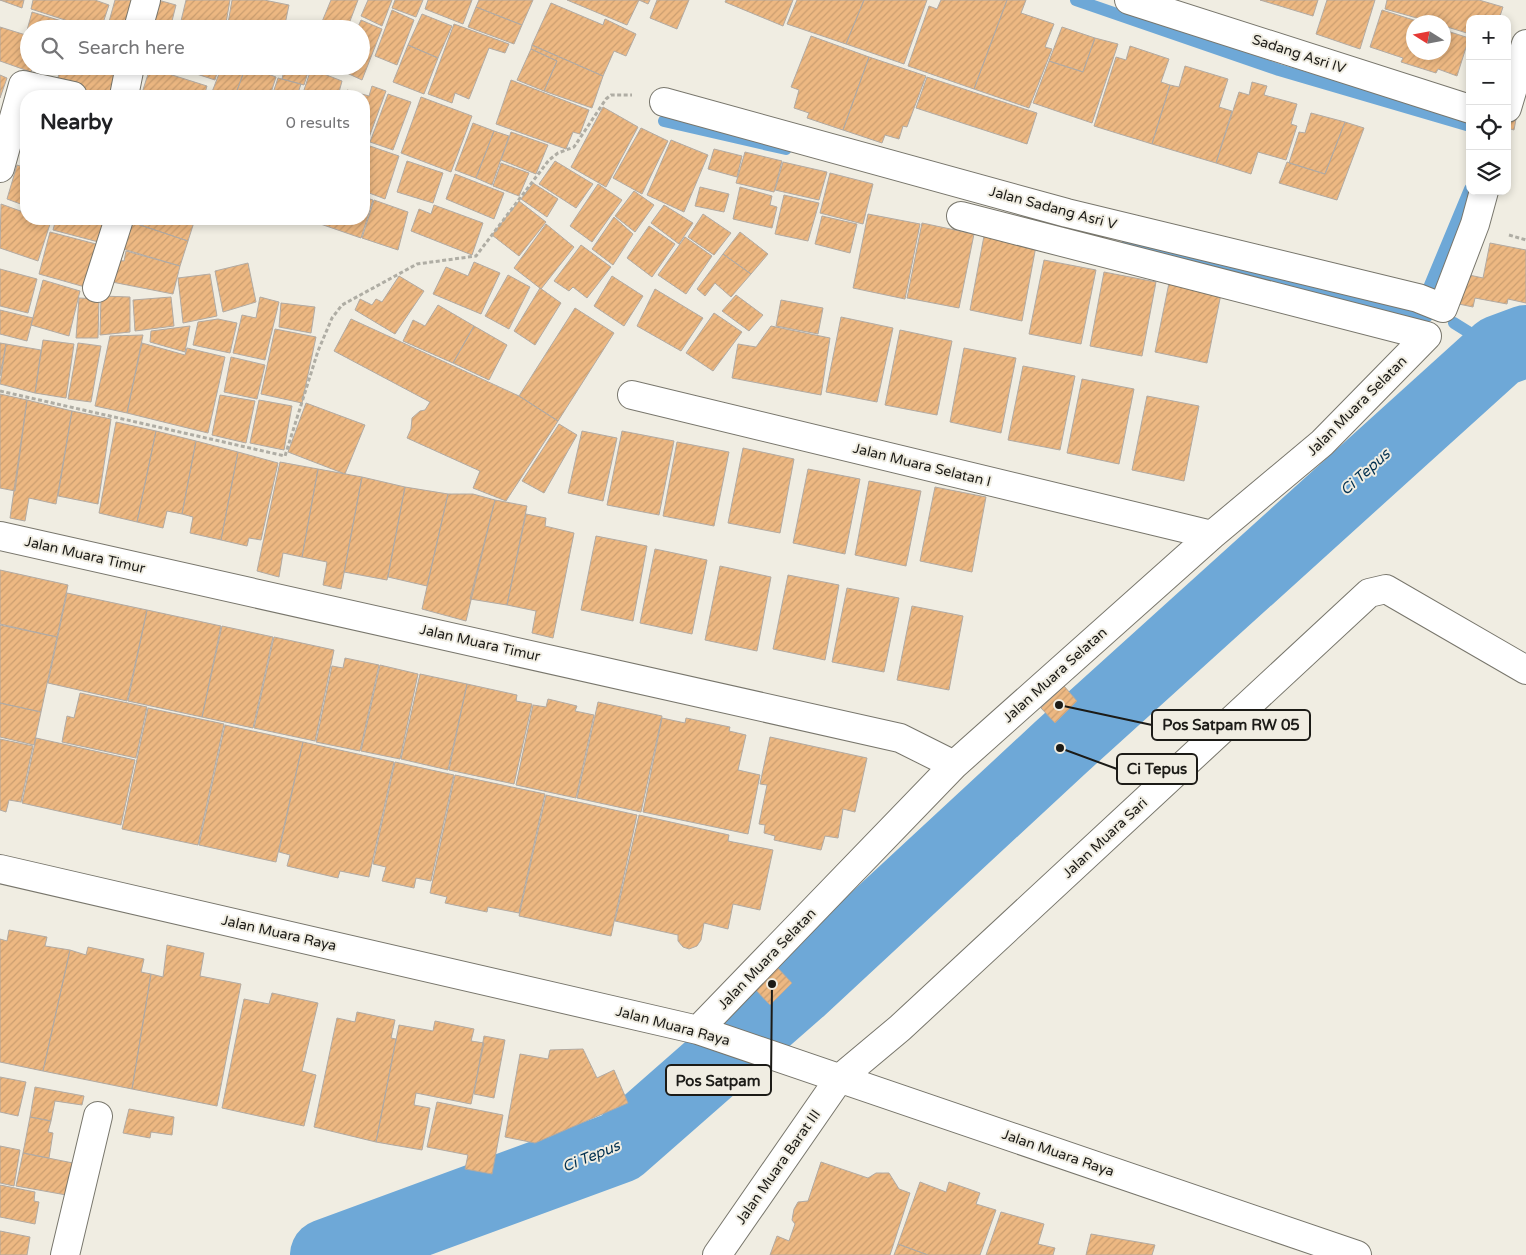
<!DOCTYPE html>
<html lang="en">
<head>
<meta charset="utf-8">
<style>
	body { margin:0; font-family:"Varela Round",sans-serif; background:#f2f2f2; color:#202124 }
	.controls { position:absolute; right:15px; top:15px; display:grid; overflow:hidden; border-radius:10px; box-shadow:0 2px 8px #0003 }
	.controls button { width:45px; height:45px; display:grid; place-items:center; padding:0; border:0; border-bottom:1px solid #e0e0e0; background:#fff; color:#202124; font:25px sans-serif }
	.compass { position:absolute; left:1406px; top:15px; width:45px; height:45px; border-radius:50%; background:#fff; box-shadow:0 2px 8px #0003; rotate:281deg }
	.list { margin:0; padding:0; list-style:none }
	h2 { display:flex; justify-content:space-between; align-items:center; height:65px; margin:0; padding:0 20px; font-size:21px }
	h2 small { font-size:16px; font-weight:400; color:#757577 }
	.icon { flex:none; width:28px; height:28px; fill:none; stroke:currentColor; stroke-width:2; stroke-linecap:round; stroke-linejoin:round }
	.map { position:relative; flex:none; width:1526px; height:1255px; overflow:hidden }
	.search { position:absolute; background:#fff; box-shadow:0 2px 8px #0003; left:20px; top:20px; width:350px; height:55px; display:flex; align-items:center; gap:12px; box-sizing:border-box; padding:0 18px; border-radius:28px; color:#757577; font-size:19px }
	.panel { position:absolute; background:#fff; box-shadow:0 2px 8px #0003; left:20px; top:90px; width:350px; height:135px; border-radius:20px }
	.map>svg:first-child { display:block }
</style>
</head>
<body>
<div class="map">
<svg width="1526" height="1255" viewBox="0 0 1526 1255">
	<defs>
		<pattern id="building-hatch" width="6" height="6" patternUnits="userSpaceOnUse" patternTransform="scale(1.25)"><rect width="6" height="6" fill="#edb882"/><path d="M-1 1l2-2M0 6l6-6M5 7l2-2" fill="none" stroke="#cb9e70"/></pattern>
	</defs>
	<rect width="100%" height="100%" fill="#f0ede2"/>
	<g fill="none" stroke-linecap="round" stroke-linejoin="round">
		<path stroke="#6ea8d7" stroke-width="12" d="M1076,0L1279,70L1470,126
			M664,121L786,149
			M1128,242L1427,316
			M1423,302L1470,189
			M1454,323L1499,351"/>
		<path stroke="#6ea8d7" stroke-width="72" d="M326,1255L620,1147L799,990L1060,748L1499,351L1526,341"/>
	</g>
	<path fill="url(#building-hatch)" stroke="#b2aaa2" d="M0,0H24L22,8Z
		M33,0H95L109,5L101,29H93L31,9Z
		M115,0H141L134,29H107Z
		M158,0L176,5L170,29H143Z
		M186,0H230L225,29H214L181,21Z
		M232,0H264L289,5L284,29H227Z
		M331,0H358L347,29H319Z
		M368,0H392L382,26L361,16Z
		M395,0H423L416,17L392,8Z
		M428,0H472L463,24L425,9Z
		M479,0H533L522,25L476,7Z
		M567,0H639L627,25Z
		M639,0H650L648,4Z
		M657,0H689L677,29L650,18Z
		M726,0H793L783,26L725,2Z
		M797,0H864L846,44L787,24Z
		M864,0H927L904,64L846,44Z
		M941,0H1007L974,89L908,66L929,6L937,9Z
		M1007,0H1026L1021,13L1054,24L1045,47L1052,49L1029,108L974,89Z
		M1260,0H1318L1313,16Z
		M1327,0H1375L1360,49L1316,34Z
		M1387,0H1479L1503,7L1499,19H1470V34L1444,26V22H1431L1385,9Z
		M551,3L603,25L605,19L636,34L626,56L614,51L603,76L532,45Z
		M476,7L522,25L514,44L468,27Z
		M392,10L414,20L397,65L375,56Z
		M1382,10L1420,22H1414V52H1444V30L1469,38L1457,76L1438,69L1436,73L1401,62L1403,58L1370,47Z
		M32,12L88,29H29V34H26Z
		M422,14L452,26L438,58L408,45Z
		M361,20L382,29L362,80L338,69L340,66H361V29H357Z
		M181,23L204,29H179Z
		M454,24L509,44L505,53L489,48L469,99L455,93L452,103L428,94Z
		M0,27L29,36V66H33L31,72L0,61Z
		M1062,27L1095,38L1083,72L1049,61Z
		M811,36L869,57L843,130L807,118L809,113L794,108L799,90L791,87Z
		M1095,38L1118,44L1092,123L1033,103L1049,61L1083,72Z
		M408,45L438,58L424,94L393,82Z
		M532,45L603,76L592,108L544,91L557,61L531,49Z
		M1130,46L1169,59L1161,82L1170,85L1152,144L1094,126L1116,57L1126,60Z
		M531,49L557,61L544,91L517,80Z
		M869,57L926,76L907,127L903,126L899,139L885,135L882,143L843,130Z
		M61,66H127L120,96H88L74,93L57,81Z
		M172,66H219L215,80Z
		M222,66H246L235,96H225L212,92Z
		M246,66L276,77L270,96H235Z
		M285,66H310L304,85L282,79Z
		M1185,66L1228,79L1219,107L1232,111L1216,163L1152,144L1170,85L1179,87Z
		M150,68L207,86L204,96H141Z
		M311,69L342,81L338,96H302Z
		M0,75L7,78L0,98Z
		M927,77L1037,113L1027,144L916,108Z
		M278,78L301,84L297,96H272Z
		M511,80L589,110L580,134L573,132L566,149L496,124Z
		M1252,82L1267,86L1264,95L1297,104L1291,124L1297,126L1286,160L1258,152L1251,174L1216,163L1239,92L1249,95Z
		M372,86L386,91L367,143L364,142V96H345L347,90L369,96Z
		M388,94L411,102L393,150L370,142Z
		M421,97L472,116L451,172L401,153Z
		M603,107L638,127L606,187L571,167Z
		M1311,113L1345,122L1325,174L1289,163L1299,132L1305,133Z
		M1507,117L1516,119L1514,130L1507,128Z
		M1345,122L1364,128L1337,200L1279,183L1287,162L1325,174Z
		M473,123L494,131L476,178L455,170Z
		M26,127V152L20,150Z
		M641,128L668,141L642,194L613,178Z
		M494,131L509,136L492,185L476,178Z
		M511,132L548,145L536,174L501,160Z
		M671,140L708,155L684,212L647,195Z
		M364,144L399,156L385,199L364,191Z
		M714,149L742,156L737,177L708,169Z
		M745,152L782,161L774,192L736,183Z
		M407,161L443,173L433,203L397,192Z
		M555,161L593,184L576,208L539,184Z
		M783,162L827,172L819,200L775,190Z
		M501,163L529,173L519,196L493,186Z
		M17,165L26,168V206L7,199Z
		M830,173L873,184L863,224L820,213Z
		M455,174L504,193L494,219L446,199Z
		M533,183L558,199L547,217L521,199Z
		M598,184L622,200L592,242L570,226Z
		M700,187L729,194L724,212L695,206Z
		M740,187L772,196L770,205L777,207L772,228L733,219Z
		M634,191L654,205L635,232L615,216Z
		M784,195L819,203L808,241L775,234Z
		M364,197L373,200L361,238L306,219H364Z
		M374,200L408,212L398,250L362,238Z
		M519,201L546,222L519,256L492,235Z
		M1,204L26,213V219H44L51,221L38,261L0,248Z
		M434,205L483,223L472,255L411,231L419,209L431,214Z
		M664,205L693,223L679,244L651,223Z
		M703,214L731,233L714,255L688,237Z
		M868,214L920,224L905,299L853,288Z
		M822,216L857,224L850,253L815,244Z
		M614,217L633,234L613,265L592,249Z
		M56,219H113L106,244L53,230Z
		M122,219L188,241L180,266L113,246Z
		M122,219H195L188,241Z
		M922,223L974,234L959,308L907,298Z
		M546,224L574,247L541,289L514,268Z
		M649,226L675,244L652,277L627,258Z
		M50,232L96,244L85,287L39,274Z
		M740,232L768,254L751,274L723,254Z
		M984,236L1036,246L1022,321L970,310Z
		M685,237L712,256L686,294L658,275Z
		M1490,243L1526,250V303L1508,299L1507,304L1475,298L1473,307L1454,303L1460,273L1483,278Z
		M581,245L611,267L587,298L573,287L569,291L554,281Z
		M126,251L180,266L173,294L112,282L116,260L124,261Z
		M723,254L751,274L731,297L715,283L705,296L697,289Z
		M1044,260L1096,270L1081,344L1029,334Z
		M474,262L500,273L481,314L433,294L446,267L468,276Z
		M248,263L256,302L223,312L215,271Z
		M0,269L37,279L28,313L0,306Z
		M1104,272L1156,282L1142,356L1090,346Z
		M210,274L217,316L183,323L178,278Z
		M508,275L530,287L509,329L485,316Z
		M399,276L424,291L395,334L355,310L360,299L372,305L376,299L382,302Z
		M612,276L643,296L624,326L594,306Z
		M1170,278L1222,289L1207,363L1155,352Z
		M43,280L80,291L69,336L31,325Z
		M540,288L561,303L535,345L514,331Z
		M655,289L703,318L681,351L637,326Z
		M736,295L763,315L749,331L722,311Z
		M101,296L130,297V332L100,335Z
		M171,297L174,326L135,331L133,300Z
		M260,297L279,302L265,360L233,353L242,315L256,318Z
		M79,298L99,299L98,338H76Z
		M781,300L823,308L818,334L776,326Z
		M281,303L315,307L311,333L279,327Z
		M438,305L474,326L453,363L403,341L413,320L425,326Z
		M575,308L614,333L558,421L519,396Z
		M0,310L33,318L27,341L0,334Z
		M714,313L742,332L713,371L686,353Z
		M841,317L893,328L877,402L826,392Z
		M218,319L237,323L230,353L193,345L198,322Z
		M351,319L519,396L558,421L506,501L473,488L480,471L407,438L411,429L412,418L420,411L425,410L430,402L334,351Z
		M190,326L185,352L150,342L151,331Z
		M474,326L507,345L489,380L453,363Z
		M771,326L830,338L821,395L732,378L738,344L756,347Z
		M275,329L316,337L302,403L261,394Z
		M900,330L952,341L937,415L885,405Z
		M143,335L127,413L95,406L110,336Z
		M43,340L74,344L66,398L35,393Z
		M0,343L6,344L0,376Z
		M78,343L101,346L91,402L68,399Z
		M142,343L185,355L187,348L225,357L208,433L127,413Z
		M6,344L41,350L35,393L0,384Z
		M964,348L1016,358L1001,433L950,422Z
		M231,357L265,365L257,399L224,392Z
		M1023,366L1075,376L1060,450L1008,440Z
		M1082,379L1134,389L1119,464L1067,453Z
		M0,394L27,400L15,491L0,488Z
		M220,395L255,401L246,443L212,435Z
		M1147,396L1199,406L1184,481L1132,470Z
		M27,400L72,411L56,504L29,498L25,521L10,518Z
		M259,400L292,406L284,450L250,443Z
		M306,403L365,425L345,474L288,452Z
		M72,411L111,419L98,504L58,496Z
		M116,422L156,431L137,522L99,513Z
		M559,424L577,435L544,493L522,481Z
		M156,431L196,441L182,514L167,511L163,528L137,522Z
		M582,431L617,438L603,501L568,493Z
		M622,431L674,441L659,515L607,505Z
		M196,441L238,452L221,540L190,533L193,517L182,514Z
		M677,442L729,452L714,526L663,516Z
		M743,448L794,459L780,533L728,523Z
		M238,452L278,463L261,540L249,538L247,546L221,540Z
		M280,462L318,469L302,557L283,553L279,577L257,571Z
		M318,469L362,477L341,589L323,585L327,562L302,557Z
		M808,469L860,479L845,554L793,543Z
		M362,477L405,487L387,580L344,572Z
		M869,481L921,491L906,566L855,555Z
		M405,487L448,494L427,586L388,577Z
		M935,487L986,497L972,572L920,561Z
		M448,494H473L495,500L466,621L422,609Z
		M495,500L527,506L507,605L470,599Z
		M526,514L546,518L545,526L574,533L553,638L532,633L536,611L507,605Z
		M596,536L647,546L633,621L581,610Z
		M655,549L707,560L692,634L640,623Z
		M720,566L771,577L757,651L705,640Z
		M0,570L68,585L57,637L0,624Z
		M788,575L839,585L825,660L773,649Z
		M847,588L899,598L884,672L832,662Z
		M67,593L147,610L127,701L48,683Z
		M912,606L963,616L949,690L897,680Z
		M147,610L221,626L202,717L128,701Z
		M0,625L57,637L41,712L0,703Z
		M222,626L273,637L253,728L202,717Z
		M274,637L334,650L315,741L254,728Z
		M345,658L379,665L360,751L316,742L332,666L343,668Z
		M380,665L418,674L400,759L361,751Z
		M420,674L467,684L448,770L401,759Z
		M467,684L517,695L516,701L532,704L514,784L449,770Z
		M1064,686L1077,701L1055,723L1041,708Z
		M80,693L147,707L136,758L62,742L67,716L74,718Z
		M548,699L577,706L575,711L594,715L576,798L516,785L533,705L546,707Z
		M598,702L662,716L641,812L577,798Z
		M0,703L41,712L34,745L0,737Z
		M148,708L224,724L198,845L122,829Z
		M662,718L685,723L686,718L730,727L729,731L746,735L738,770L760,775L748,834L643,812Z
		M225,725L303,742L276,862L199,845Z
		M770,737L867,758L855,812L843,809L838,838L825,836L821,850L774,840L775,836L764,833L765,825L759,824L767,785L760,784Z
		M36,738L135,760L121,825L22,803Z
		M0,739L33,746L21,802L9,800L6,812L0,810Z
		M303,742L394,762L369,877L340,871L338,878L287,866L290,855L279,852Z
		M395,762L454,775L431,881L416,878L414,888L382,881L386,867L373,864Z
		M455,775L545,794L519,913L488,907L487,912L445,903L447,897L430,893Z
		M546,795L637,815L611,936L519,916Z
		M639,815L729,835L728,841L773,850L760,910L733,904L728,929L704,923L701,940L697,946L689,949L683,947L678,941V935L615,921Z
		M9,930L47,937L45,946L70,950L43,1071L0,1062V939L7,941Z
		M167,945L204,953L200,976L241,984L217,1106L132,1089L151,974L163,977Z
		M88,947L144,959L141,972L151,974L132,1089L43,1071L70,950L86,955Z
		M774,964L792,983L770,1005L752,986Z
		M272,993L318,1003L302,1071L316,1075L304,1126L222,1108L244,999L269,1004Z
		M357,1012L395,1020L391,1038L396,1039L376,1142L314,1127L337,1018L355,1022Z
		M435,1021L474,1029L471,1041L484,1043L471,1104L416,1093L414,1105L430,1108L422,1150L376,1142L399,1025L433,1031Z
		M484,1036L505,1040L494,1098L474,1094Z
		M583,1049L597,1078L614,1070L628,1103L535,1143L505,1137L520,1054L548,1059L550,1050Z
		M0,1077L26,1082L18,1116L0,1112Z
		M35,1087L84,1096L82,1105L55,1101L51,1121L30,1117Z
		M437,1102L503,1115L492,1174L465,1169L468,1155L427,1147Z
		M129,1109L174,1117L172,1135L151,1132L150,1138L123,1133Z
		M30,1117L51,1121L48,1132L53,1133L49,1158L23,1153Z
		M0,1146L20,1150L14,1186L0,1183Z
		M23,1153L78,1164L72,1196L16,1186Z
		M821,1162L868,1178L876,1173H889L899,1189L910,1193L890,1255H770L777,1236L789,1241L795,1224L792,1220L794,1209L798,1202L808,1201Z
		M920,1182L946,1192L949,1182L980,1193L976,1204L996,1210L980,1255H928L898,1244Z
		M0,1185L35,1192L34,1201L39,1202L35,1224L0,1217Z
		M1001,1212L1044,1224L1038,1244L1055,1248L1053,1255H986Z
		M0,1231L30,1237L27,1255H0Z
		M1091,1234L1155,1245L1152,1255H1086Z
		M898,1244L928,1255H894Z"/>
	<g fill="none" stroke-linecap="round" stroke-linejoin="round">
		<g stroke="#78766c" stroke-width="30">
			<path id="minor" d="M1129,0L1470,109
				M138,29L146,0
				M124,96L130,66
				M664,102L1067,213L1418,298L1443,308L1475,224L1484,191
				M1507,108L1526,44
				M0,168L23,85L73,96
				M97,288L119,219
				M632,395L1212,535
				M0,536L900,738L954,765
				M0,869L698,1030L1357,1255
				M698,1030L954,765L1212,535L1322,443L1427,336L961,216
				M65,1255L98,1116
				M717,1255L839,1079L900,1028L1369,593L1386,589L1526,670"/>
		</g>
		<path stroke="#afada4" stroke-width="3" stroke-dasharray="4 2.5" stroke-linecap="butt" d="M1509,235L1526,240
			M0,391L285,456L318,351L332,318L342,305L417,264L476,256L549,160L558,153L574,147L606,99L611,95H632"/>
		<use href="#minor" stroke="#fff" stroke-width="28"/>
	</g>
	<g text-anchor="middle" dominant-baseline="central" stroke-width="4" stroke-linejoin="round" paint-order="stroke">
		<g font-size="14" fill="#1c1b17" stroke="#f0ede2">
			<text transform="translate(1299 54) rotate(18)">Sadang Asri IV</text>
			<text transform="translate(1053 208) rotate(15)">Jalan Sadang Asri V</text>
			<text transform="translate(1357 406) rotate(-45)">Jalan Muara Selatan</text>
			<text transform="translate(922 465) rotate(14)">Jalan Muara Selatan I</text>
			<text transform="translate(85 555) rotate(13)">Jalan Muara Timur</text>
			<text transform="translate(480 643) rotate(13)">Jalan Muara Timur</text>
			<text transform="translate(1055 675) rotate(-42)">Jalan Muara Selatan</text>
			<text transform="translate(1105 838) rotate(-43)">Jalan Muara Sari</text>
			<text transform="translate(279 933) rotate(13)">Jalan Muara Raya</text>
			<text transform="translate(767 959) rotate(-46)">Jalan Muara Selatan</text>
			<text transform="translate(673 1026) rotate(15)">Jalan Muara Raya</text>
			<text transform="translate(1058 1153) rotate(19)">Jalan Muara Raya</text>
			<text transform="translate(778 1167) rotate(-55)">Jalan Muara Barat III</text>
		</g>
		<g font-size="15" font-style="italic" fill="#023151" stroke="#f0ede2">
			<text transform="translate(1365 472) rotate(-42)">Ci Tepus</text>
			<text transform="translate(591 1156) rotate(-22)">Ci Tepus</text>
		</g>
	</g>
	<path fill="none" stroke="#1c1b17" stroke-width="2" d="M1059 705L1152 725M1060 748L1117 769M772 984L771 1080"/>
	<g fill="#1c1b17" stroke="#f0ede2" stroke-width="2">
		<circle cx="1059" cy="705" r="5"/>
		<circle cx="1060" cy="748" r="5"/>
		<circle cx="772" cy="984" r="5"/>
	</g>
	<g fill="#f0ede2" stroke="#1c1b17" stroke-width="2">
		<rect x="1152" y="710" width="158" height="30" rx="5"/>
		<rect x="1117" y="754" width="80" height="30" rx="5"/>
		<rect x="666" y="1065" width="105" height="30" rx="5"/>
	</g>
	<g font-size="15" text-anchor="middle" font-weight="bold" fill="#1c1b17">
		<text x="1231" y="730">Pos Satpam RW 05</text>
		<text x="1157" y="774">Ci Tepus</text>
		<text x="718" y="1086">Pos Satpam</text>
	</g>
</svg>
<div class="controls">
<button>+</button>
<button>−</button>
<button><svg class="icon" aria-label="locate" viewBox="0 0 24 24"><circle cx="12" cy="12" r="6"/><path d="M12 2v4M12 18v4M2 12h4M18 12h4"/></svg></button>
<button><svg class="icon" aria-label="layers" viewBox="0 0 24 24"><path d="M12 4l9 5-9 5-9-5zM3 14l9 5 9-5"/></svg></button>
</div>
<svg class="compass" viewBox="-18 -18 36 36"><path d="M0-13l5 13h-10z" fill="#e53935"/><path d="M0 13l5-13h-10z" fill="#757577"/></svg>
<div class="search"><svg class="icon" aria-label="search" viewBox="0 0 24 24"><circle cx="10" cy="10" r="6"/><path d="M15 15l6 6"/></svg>Search here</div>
<section class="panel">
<h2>Nearby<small>0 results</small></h2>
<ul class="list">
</ul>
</section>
</div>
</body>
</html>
